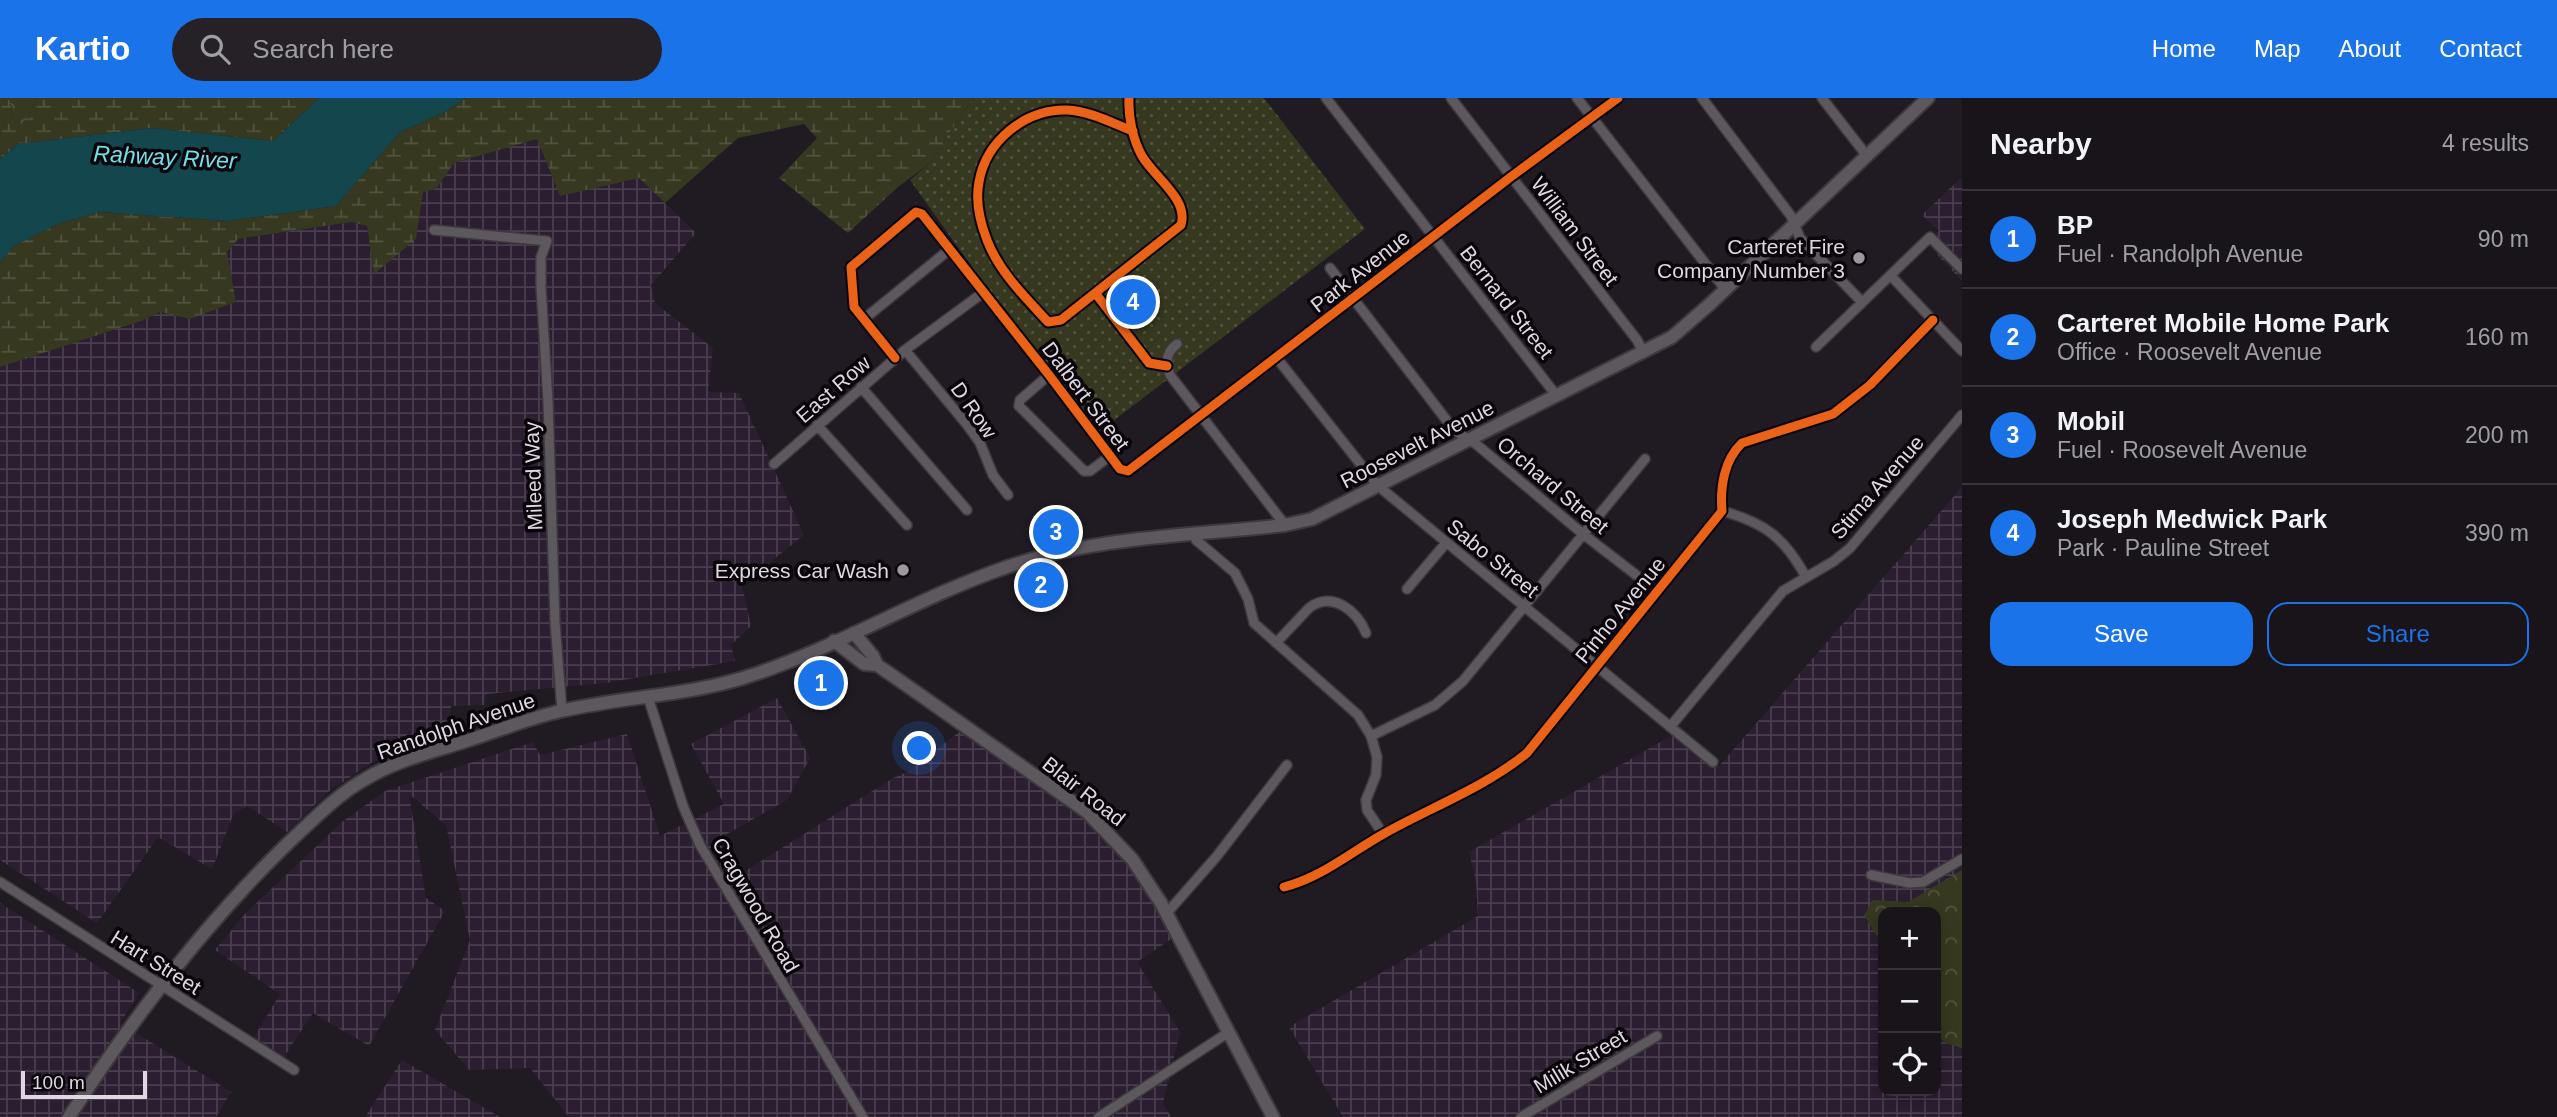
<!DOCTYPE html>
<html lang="en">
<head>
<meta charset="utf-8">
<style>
	body { margin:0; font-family:Arial,sans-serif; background:#252127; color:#f1f3f6 }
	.controls { position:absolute; right:21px; bottom:21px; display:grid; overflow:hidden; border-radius:14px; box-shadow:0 4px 18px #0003 }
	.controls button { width:63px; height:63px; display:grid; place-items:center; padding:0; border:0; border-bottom:2px solid #363339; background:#18141a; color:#f1f3f6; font:35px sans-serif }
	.scale { position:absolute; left:21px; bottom:18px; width:126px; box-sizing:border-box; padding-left:7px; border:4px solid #dfd8e2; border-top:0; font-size:19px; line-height:24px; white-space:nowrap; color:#dfd8e2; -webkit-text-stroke:5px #09050a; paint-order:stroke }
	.you { position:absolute; left:920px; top:651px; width:24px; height:24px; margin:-18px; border:5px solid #fff; border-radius:50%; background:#1a73e8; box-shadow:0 0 0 10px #1a73e833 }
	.badge { display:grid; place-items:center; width:46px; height:46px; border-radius:50%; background:#1a73e8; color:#fff; font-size:23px; font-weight:700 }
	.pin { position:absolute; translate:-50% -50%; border:4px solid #fff; box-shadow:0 2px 7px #0006 }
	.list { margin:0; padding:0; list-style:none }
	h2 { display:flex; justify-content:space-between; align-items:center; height:91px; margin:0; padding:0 28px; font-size:30px }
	h2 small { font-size:23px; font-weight:400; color:#9f9ea2 }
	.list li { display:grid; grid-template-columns:46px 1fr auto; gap:21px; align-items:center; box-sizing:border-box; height:98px; padding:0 28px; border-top:2px solid #363339 }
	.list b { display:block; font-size:26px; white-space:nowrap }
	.list p { margin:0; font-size:23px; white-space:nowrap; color:#9f9ea2 }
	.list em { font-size:23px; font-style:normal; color:#9f9ea2 }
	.actions { display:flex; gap:14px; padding:21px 28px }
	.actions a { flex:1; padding:16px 0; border:2px solid #1a73e8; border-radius:21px; text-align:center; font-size:24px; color:#1a73e8 }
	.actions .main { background:#1a73e8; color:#fff }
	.icon { flex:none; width:38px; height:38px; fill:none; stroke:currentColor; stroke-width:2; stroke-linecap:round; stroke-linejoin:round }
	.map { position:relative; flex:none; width:1962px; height:1019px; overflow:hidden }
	header { display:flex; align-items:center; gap:42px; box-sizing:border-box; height:98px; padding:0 35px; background:#1a73e8; color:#fff }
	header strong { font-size:33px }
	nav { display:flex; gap:38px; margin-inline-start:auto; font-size:24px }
	.search { width:490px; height:63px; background:#252127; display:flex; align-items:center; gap:18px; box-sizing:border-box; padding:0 24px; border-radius:38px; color:#9f9ea2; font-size:26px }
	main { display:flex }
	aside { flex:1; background:#18141a }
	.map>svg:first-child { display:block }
</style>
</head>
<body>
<header>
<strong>Kartio</strong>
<div class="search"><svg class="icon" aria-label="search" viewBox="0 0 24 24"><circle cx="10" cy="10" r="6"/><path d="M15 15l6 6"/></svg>Search here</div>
<nav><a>Home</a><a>Map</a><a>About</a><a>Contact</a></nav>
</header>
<main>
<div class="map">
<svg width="1962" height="1019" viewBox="0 0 1962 1019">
	<defs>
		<pattern id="industrial-grid" width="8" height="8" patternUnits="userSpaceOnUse" patternTransform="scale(1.75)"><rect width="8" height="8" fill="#2b1e30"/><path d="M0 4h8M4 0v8" fill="none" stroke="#493e4e"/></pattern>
		<pattern id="forest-crowns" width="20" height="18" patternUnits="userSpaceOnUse" patternTransform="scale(1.75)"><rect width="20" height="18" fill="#36381f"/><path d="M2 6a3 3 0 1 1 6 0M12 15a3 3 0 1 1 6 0" fill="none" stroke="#53543f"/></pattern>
		<pattern id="wetland-marsh" width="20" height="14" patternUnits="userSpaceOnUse" patternTransform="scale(1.75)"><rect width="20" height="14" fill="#36381f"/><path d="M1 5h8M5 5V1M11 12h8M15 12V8" fill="none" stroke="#53543f"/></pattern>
		<pattern id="park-dots" width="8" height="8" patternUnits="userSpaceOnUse" patternTransform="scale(1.75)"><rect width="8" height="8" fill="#36381f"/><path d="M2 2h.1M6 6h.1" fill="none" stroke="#53543f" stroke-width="1.8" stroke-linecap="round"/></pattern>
	</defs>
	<rect width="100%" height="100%" fill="#201b22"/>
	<path fill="url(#industrial-grid)" fill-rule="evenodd" d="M537,41L560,97L639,80L696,135L651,187L655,205L713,250L708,294L739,295L804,437L742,487L751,528L731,547L735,563L605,585L487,596L484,607L451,608L450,631L415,643L369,666L327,695L287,734L247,708L234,715L212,771L158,739L97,825L0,762V269L141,223L160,214L190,221L236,204L227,154L238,141L352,124L367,128L374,175L415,141L423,93L436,91L454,65Z
		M1962,79V183L1926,145L1939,133L1922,117Z
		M1962,389V1019H1343L1289,929L1478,818L1476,783L1469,754L1678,634L1719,668ZM1883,814H1936V993H1883Z
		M777,600L810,660L787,702L718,741L736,779L893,680L907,674L967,628L1123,748L1177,837L1137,864L1180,934L1163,1005L1171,1019H569L530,970L469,972L435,932L470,842L446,727L409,696L426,800L445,813L369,948L313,915L284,959L253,941L280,896L215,852L244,817L342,724L385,693L533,644L540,657L627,636L660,738L724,706L691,646Z
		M0,805L139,895L120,925L231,994L216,1019H0Z
		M402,962L500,1019H365Z"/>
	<path fill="url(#forest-crowns)" d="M9,0H36L27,24L15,28Z
		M1962,772V950L1944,945L1936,931V814H1883V848L1864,817L1873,802L1908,804Z"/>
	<path fill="url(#wetland-marsh)" d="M0,0H9L15,27L27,24L36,0H319L273,43L152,30L18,46L0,61Z
		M466,0H973L929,66L898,89L848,135L779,80L817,40L804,26L738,40L665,105L639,80L560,98L537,41L454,65L436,91L423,94L416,141L374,176L367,128L352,124L238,141L227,154L236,204L190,221L160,214L141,223L0,269V164L15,147L60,125L100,114L228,123L336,108L400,34L443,15Z"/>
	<path fill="url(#park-dots)" d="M973,0H1264L1365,131L1096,336L1049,277L910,82L929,66Z"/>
	<path fill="#13474d" d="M319,0H466L443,15L400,34L336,108L228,123L100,114L60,125L15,147L0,164V61L18,46L152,30L273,43Z"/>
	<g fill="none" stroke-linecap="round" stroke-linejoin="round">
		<g stroke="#3d383e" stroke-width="12">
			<path id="street" d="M1326,0L1556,297
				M1451,0L1637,242L1644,255
				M1577,0L1725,191
				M1702,0L1791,118L1800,140L1862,204
				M1822,0L1867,58
				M434,132L547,143L541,159V189L548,303L555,524L562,613
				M1330,170L1454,332L1476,346L1583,436L1657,493
				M1891,178L1962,253
				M864,221L950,151
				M1177,246C1166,254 1165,264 1170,277L1285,427
				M1816,249L1930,139L1962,171
				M905,252L968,328L980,345L993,377L1008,397
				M1276,259L1377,387L1713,664
				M895,260L854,209L851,169L916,114L922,116L1049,277L1120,371L1128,373L1512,78L1618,0
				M1049,277L1020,302L1019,308L1084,373H1090L1110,358
				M861,289L967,412
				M817,327L907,427
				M774,366L905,252L984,194
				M1722,413C1765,425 1784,439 1806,479
				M1195,436L1196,442L1235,475L1248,501L1254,525L1358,617L1371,638L1377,659L1376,677L1366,702L1367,712L1383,736
				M1407,491L1446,445
				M1276,545L1309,510C1332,492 1357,513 1366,535
				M648,599L683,708L700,747L863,1019
				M1670,629L1783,493L1834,463L1850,450L1962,317
				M1371,638L1435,607L1463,583L1645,361
				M1871,777L1910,785L1923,784L1962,761
				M0,784L294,972
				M1284,789C1323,779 1352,753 1387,734C1434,708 1485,689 1527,655L1722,413C1720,389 1724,362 1742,345L1833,316L1870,287L1933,222
				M1166,816L1217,758L1287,667
				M1099,1019L1229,934
				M1521,1019L1657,938"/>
		</g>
		<g stroke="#3d383e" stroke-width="16">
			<path id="secondary" d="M854,535L873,558L877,567
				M834,543L864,566L877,567L896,580L1087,714L1132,761L1161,805L1273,1019
				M69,1019C132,921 201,830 285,748C311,724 336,697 367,680C397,662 433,654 466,643C498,633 529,620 561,613C621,599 684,598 743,580C833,552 915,501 1004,470C1094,438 1191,438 1285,427L1312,421L1672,239L1710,206L1928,0"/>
		</g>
		<use href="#street" stroke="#5c585e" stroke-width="9"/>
		<use href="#secondary" stroke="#5c585e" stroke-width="12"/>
		<g stroke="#09050a" stroke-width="13">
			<path id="cycleway" d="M1129,0C1128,19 1133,42 1142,58C1154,79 1189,101 1181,127L1061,222L1048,224C1026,200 999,174 987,142C980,124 975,104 979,84C986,43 1025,11 1067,12C1090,13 1112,25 1133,33
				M1096,196L1149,265L1167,268
				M895,260L854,209L851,169L916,114L922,116L1049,277L1120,371L1128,373L1512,78L1618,0
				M1284,789C1323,779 1352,753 1387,734C1434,708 1485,689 1527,655L1722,413C1720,389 1724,362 1742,345L1833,316L1870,287L1933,222"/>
		</g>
		<use href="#cycleway" stroke="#ea6118" stroke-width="9"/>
	</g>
	<g fill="#9c969f" stroke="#09050a" stroke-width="2.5">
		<circle cx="1859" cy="160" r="7"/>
		<circle cx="903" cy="472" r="7"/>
	</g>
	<g text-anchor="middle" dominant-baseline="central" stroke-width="7" stroke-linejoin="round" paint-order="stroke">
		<g font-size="21" fill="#dfd8e2" stroke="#09050a">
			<text transform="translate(1575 133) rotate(53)">William Street</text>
			<text transform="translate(1360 173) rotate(-38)">Park Avenue</text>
			<text transform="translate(1507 204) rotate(52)">Bernard Street</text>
			<text transform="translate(833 291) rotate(-41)">East Row</text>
			<text transform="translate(1086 298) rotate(53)">Dalbert Street</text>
			<text transform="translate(974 312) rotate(55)">D Row</text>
			<text transform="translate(1417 346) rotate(-27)">Roosevelt Avenue</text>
			<text transform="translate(533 378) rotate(-92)">Mileed Way</text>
			<text transform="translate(1553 387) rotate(40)">Orchard Street</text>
			<text transform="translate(1877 389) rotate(-49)">Stima Avenue</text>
			<text transform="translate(1493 460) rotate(39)">Sabo Street</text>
			<text transform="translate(1620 512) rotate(-51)">Pinho Avenue</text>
			<text transform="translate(456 628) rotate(-19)">Randolph Avenue</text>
			<text transform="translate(1084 693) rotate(38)">Blair Road</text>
			<text transform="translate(756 807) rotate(60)">Cragwood Road</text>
			<text transform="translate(156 864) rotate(32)">Hart Street</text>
			<text transform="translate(1580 963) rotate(-31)">Milik Street</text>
		</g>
		<g font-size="21" fill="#dfd8e2" stroke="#09050a" text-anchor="end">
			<text x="1845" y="148">Carteret Fire<tspan x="1845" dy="24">Company Number 3</tspan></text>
			<text x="889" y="472">Express Car Wash</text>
		</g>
		<g font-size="23" font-style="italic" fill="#71dfea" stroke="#09050a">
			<text transform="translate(165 59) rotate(3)">Rahway River</text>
		</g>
	</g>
</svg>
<div class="controls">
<button>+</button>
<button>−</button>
<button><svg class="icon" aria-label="locate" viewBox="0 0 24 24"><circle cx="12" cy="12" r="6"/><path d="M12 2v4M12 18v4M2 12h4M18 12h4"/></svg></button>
</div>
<div class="scale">100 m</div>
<div class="you"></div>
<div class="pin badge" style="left:821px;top:585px">1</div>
<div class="pin badge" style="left:1041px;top:487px">2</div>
<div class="pin badge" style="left:1056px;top:434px">3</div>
<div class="pin badge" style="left:1133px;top:204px">4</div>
</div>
<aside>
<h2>Nearby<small>4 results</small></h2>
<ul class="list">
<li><span class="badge">1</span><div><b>BP</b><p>Fuel · Randolph Avenue</p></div><em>90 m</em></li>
<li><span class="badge">2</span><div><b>Carteret Mobile Home Park</b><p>Office · Roosevelt Avenue</p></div><em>160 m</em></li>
<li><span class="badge">3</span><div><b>Mobil</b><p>Fuel · Roosevelt Avenue</p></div><em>200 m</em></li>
<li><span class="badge">4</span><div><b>Joseph Medwick Park</b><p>Park · Pauline Street</p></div><em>390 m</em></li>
</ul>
<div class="actions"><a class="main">Save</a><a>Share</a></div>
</aside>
</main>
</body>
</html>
